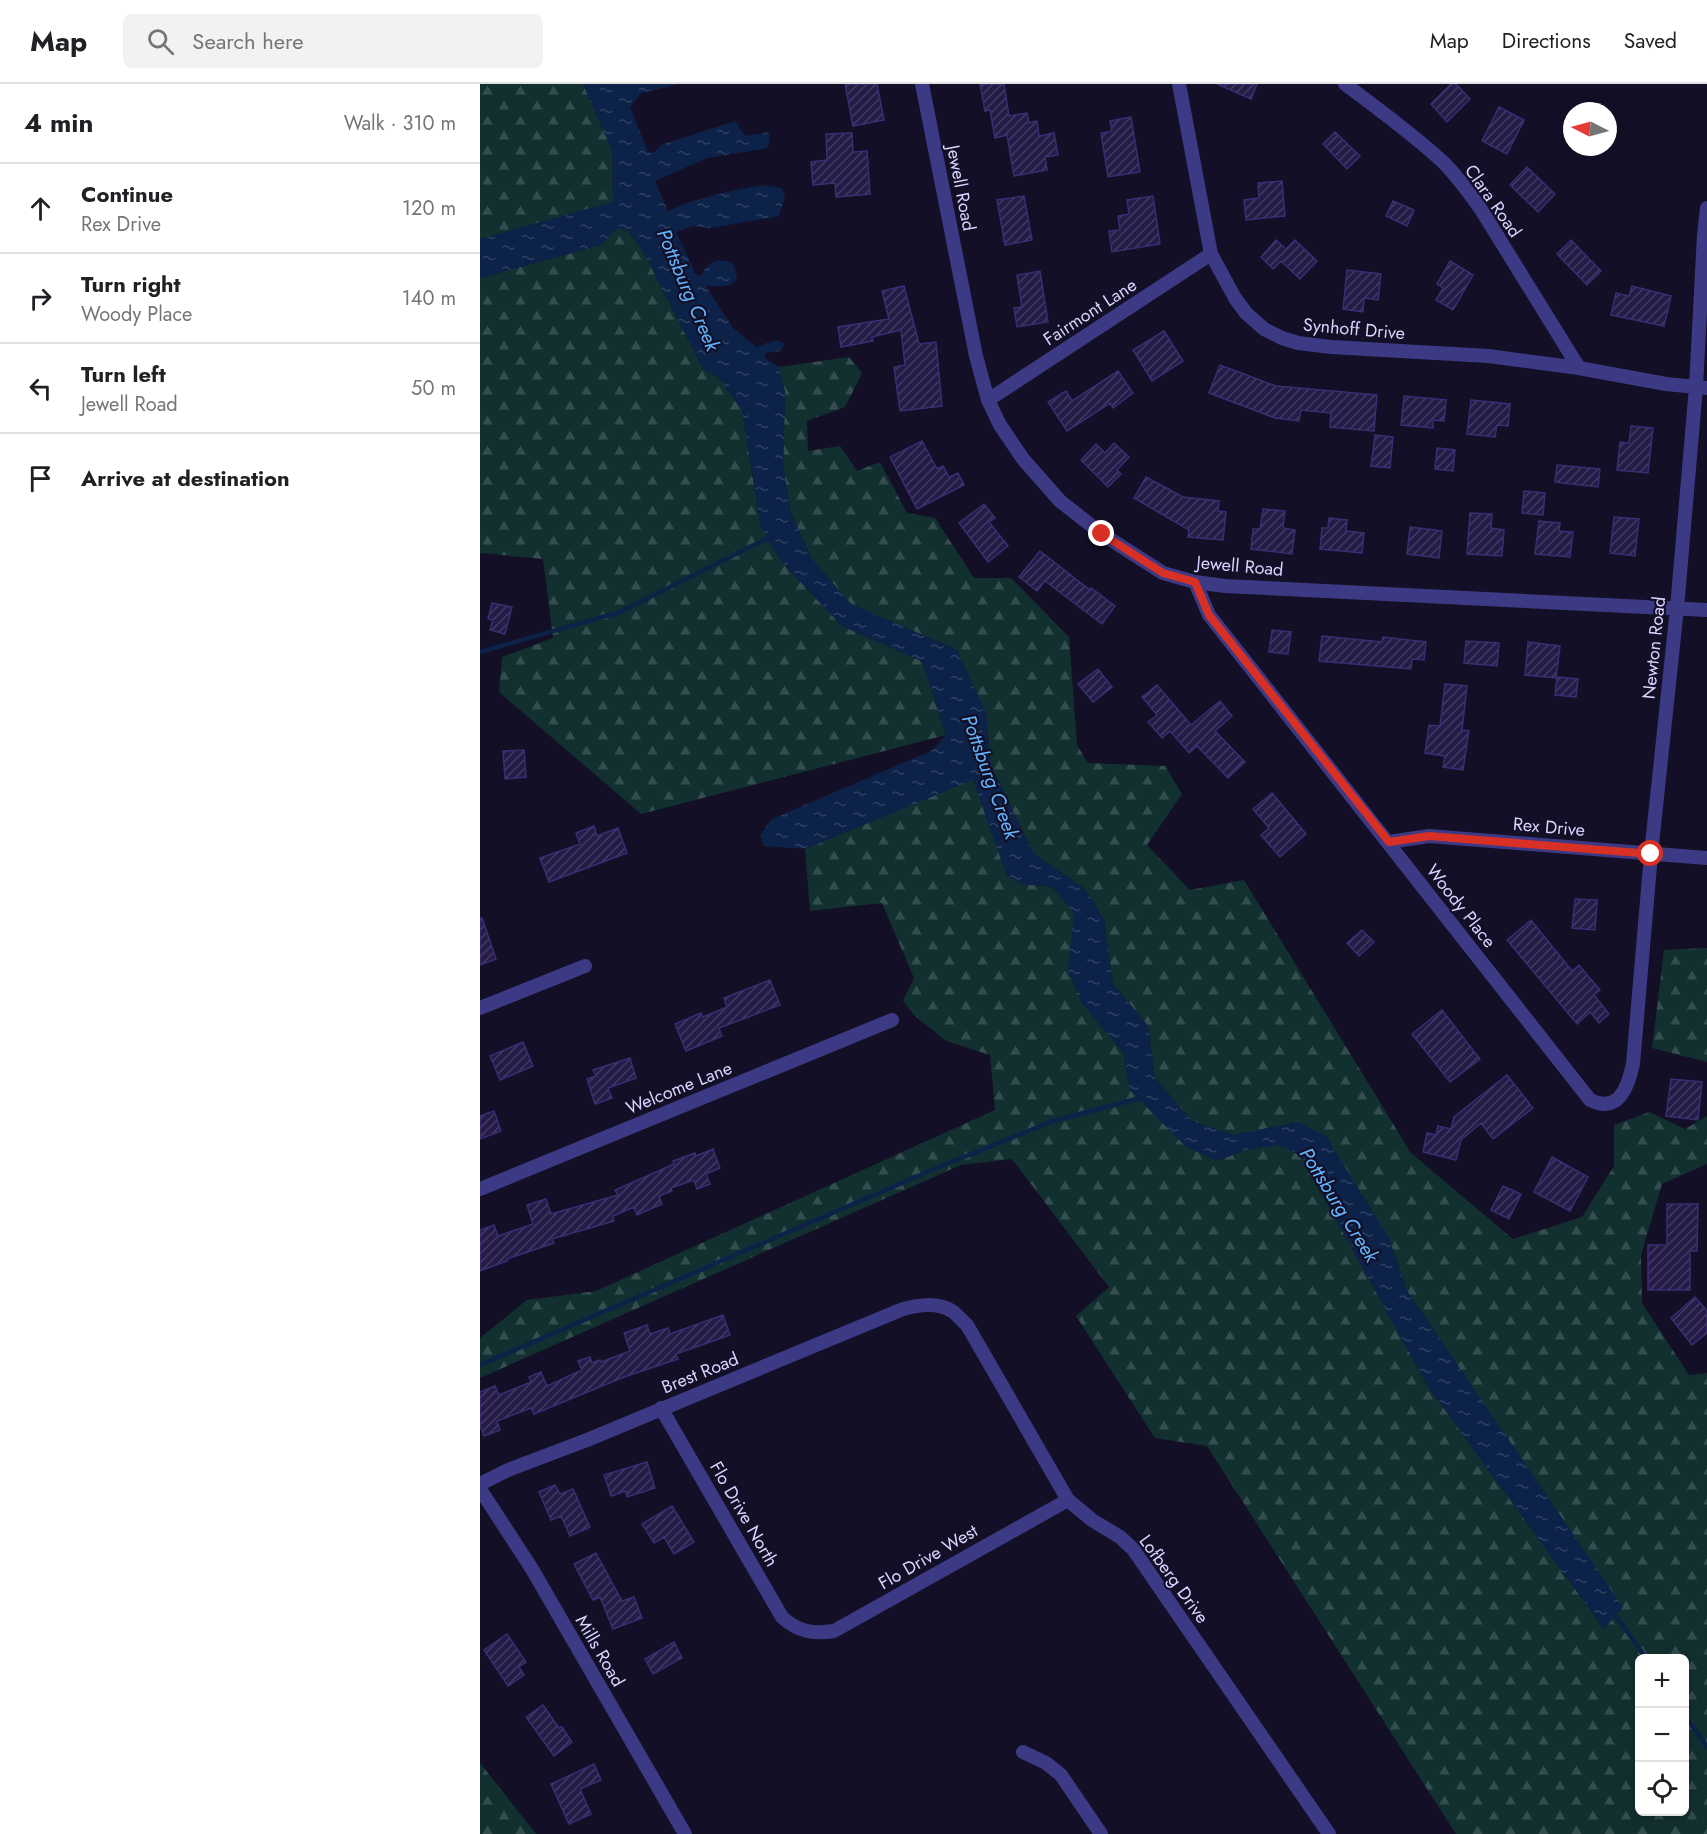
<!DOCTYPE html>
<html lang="en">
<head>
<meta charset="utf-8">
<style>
	body { margin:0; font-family:Jost,sans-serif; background:#f2f2f2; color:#202124 }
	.controls { position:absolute; right:18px; bottom:18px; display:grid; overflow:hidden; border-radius:9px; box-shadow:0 3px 15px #0003 }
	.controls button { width:54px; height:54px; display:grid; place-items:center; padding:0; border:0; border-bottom:2px solid #e0e0e0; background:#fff; color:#202124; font:30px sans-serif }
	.compass { position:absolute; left:1083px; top:18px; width:54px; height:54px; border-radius:50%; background:#fff; box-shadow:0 3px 15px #0003; rotate:276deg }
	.stop { position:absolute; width:18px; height:18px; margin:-14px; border:4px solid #d93025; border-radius:50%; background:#fff }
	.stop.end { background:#d93025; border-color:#fff; box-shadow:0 2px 6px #0008 }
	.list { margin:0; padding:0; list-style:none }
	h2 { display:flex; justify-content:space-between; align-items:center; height:78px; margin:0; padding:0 24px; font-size:26px }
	h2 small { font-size:20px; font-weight:400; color:#757577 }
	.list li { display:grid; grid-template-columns:39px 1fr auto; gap:18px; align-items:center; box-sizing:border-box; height:90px; padding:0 24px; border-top:2px solid #e0e0e0 }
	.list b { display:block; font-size:22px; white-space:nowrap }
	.list p { margin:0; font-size:20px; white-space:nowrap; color:#757577 }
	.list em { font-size:20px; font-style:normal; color:#757577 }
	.icon { flex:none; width:33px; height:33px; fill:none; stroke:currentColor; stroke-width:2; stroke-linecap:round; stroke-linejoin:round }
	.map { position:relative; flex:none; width:1227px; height:1750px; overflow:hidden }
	header { display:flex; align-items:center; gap:36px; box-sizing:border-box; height:84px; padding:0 30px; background:#fff; border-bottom:2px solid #e0e0e0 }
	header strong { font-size:28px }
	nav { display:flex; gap:33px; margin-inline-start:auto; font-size:21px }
	.search { width:420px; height:54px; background:#f2f2f2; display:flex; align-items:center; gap:15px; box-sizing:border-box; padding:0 21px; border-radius:9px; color:#757577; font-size:22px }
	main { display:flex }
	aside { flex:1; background:#fff }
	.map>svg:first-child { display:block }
</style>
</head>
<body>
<header>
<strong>Map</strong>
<div class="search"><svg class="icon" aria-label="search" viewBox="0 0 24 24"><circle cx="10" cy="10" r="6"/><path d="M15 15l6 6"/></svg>Search here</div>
<nav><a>Map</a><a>Directions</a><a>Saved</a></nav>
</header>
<main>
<aside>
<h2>4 min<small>Walk · 310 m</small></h2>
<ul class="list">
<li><svg class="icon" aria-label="ahead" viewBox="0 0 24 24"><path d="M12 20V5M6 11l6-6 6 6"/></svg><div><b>Continue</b><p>Rex Drive</p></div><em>120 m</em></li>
<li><svg class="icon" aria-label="right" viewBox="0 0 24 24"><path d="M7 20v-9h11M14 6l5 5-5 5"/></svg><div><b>Turn right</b><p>Woody Place</p></div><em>140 m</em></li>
<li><svg class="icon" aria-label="left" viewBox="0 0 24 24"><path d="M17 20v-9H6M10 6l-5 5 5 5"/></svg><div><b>Turn left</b><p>Jewell Road</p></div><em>50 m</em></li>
<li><svg class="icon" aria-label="arrive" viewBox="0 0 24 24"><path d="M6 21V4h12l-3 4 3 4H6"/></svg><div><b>Arrive at destination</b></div></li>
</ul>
</aside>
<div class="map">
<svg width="1227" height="1750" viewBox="0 0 1227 1750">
	<defs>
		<pattern id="forest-firs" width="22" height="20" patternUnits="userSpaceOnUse" patternTransform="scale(1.5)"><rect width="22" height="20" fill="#12302f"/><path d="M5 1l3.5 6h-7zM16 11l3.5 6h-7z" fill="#344d4e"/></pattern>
		<pattern id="water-ripples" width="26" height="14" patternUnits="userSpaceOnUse" patternTransform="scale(1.5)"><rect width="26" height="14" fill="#0c2248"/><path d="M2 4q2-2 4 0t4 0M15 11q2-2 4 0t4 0" fill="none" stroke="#2f4163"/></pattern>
		<pattern id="building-hatch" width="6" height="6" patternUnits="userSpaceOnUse" patternTransform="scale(1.5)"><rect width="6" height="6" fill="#241b47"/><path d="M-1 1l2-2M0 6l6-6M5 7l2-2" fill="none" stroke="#433b63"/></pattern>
	</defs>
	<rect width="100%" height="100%" fill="#130f26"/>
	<path fill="url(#forest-firs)" fill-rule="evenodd" d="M0,0H103L132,66L133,118L0,155Z
		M137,144L148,147L163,167L223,285L238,293L262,326L281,444L301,477L362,542L442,577L466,651L161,730L19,608L22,573L73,554L63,475L0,469V194L121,161Z
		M369,273L382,289L365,323L327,337L328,367L360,362L377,387L400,378L427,429L455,434L494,494H531L589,553L597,661L608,679L685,682L702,710L667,761L710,806L764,796L931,1069L1033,1155L1102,1133L1134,1082V1041L1169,1028L1205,1045L1227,1032V1080L1182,1100L1161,1171L1162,1219L1209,1291L1227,1289V1750H976L727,1362L675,1354L596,1232L629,1203L532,1075L481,1081L0,1294V1254L47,1216L116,1207L515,1026L510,971L466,957L434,931L423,917L434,894L402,819L330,827L325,765L493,695L527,792L543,800L572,803L595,829L588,886L602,919L643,968L650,1006L736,1077L769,1065L799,1061L821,1072L949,1304L1124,1545L1142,1523L927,1207L908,1152L818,1038L754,1051L712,1037L675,994L668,942L633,900L624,836L606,806L554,770L511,682L506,629L477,566L371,520L331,474L311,429L303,383L305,308L299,283ZM1160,1574H1204V1728H1160Z
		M1227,864V978L1172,964L1184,866Z
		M0,1679L56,1750H0Z"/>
	<path fill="url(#water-ripples)" d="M103,0H200L161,9L150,23L168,68L173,69L181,61L255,37L265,52L290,48L288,64L227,74L175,97L188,127L212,117L251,107L283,101L302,104L305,113L299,132L231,144L213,142L196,148L216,191L220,192C229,178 236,173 252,179C267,204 242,204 225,201L253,244L276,263L298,256L304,260L301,267L286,269L285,274L299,283L305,308L303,383L311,429L331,474L371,520L477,566L506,629L511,682L554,770L606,806L624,836L633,900L668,942L675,994L712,1037L754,1051L818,1038L846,1052L908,1152L927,1207L1143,1523L1124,1545L949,1304L821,1072L799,1061L769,1065L736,1077L705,1062L650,1006L643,968L602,919L588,886L594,829L572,803L543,800L527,792L493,696L325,765L284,762L280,751L292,735L451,667L466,651L442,577L362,542L301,477L281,444L262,326L238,293L223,285L163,167L148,147L137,144L121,161L0,194V155L133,118L132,66Z"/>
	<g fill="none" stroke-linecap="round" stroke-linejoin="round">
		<path stroke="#0c2248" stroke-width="4.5" d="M0,568L140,528L292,452
			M0,1281L466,1080L573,1037L664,1013
			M1133,1528L1166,1574
			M1204,1630L1227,1663"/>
	</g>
	<path fill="url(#building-hatch)" stroke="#3b2d73" stroke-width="1.5" d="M365,0H397L404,36L373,42Z
		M500,0H524L529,32L547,29L549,39L557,37L559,52L574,49L578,71L565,73L567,86L534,92L527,51L515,54L510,26L505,27Z
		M737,0H777L771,15Z
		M971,0H976L990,15L967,38L951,20Z
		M1019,23L1044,36L1027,70L1002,57Z
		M651,33L660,88L628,93L621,49L632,47L630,37Z
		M855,48L880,72L867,85L843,60Z
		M372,49L373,68L387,67L390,110L356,113L355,99L333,101L331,78L347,76L346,50Z
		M1047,83L1075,110L1058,128L1030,101Z
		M802,97L805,132L766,136L764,116L779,114L778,99Z
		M544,112L552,156L525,161L517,116Z
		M673,112L680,160L632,168L629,147L640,146L638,132L649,130L647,116Z
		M913,117L934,126L927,142L906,132Z
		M796,156L806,165L815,156L837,177L820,195L801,177L793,185L781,173Z
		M1091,156L1121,187L1107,201L1077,170Z
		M970,177L993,191L973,226L956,216L963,204L957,200Z
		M867,186L901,190L898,216L884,214L883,228L863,225Z
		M560,187L568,238L537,243L534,224L542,223L537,191Z
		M424,202L439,260L456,258L462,322L420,327L414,283L425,281L421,246L392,253L393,257L361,263L358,243L409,235L402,207Z
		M1152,202L1191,212L1184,242L1131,231L1136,209L1149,212Z
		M684,247L703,277L672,297L653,266Z
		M740,281L796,302L897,311L894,347L850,343L851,329L821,326L819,337L795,334L729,309Z
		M638,287L653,309L633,324L630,319L587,347L568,318L586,307L592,317Z
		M924,312L966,316L964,337L953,336V344L921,341Z
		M991,316L1030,320L1028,342L1017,341L1015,353L987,350Z
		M1151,342L1173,344L1168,389L1137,386L1140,358L1149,359Z
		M895,351L913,353L910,384L891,382Z
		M442,357L457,385L463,382L469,393L478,389L484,401L437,425L410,373Z
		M634,359L649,373L637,386L641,390L628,403L601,376L616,360L625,369Z
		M957,364L975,366L973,387L955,385Z
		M1077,381L1120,385L1118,403L1075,398Z
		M666,393L703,413L739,417L738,427L746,428L743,456L708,453L709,446L654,414Z
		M1044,407L1065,409L1063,431L1042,429Z
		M504,420L515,434L509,438L528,462L508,478L479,439Z
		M783,425L805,427L803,444L815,446L812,470L771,465L773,445H780Z
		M990,429L1012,430L1011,444L1024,446L1022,472L987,470Z
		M1134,433L1159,435L1155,472L1130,469Z
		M849,434L867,436L866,447L884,449L882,469L840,465L842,444H848Z
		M1059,437L1080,439L1079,447L1093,448L1090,473L1055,470Z
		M930,443L962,447L959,474L927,470Z
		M560,467L610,506L611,504L635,522L622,540L565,497L557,507L539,493Z
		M12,519L32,523L25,550L10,546L13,536L8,535Z
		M792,546L811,548L808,570L789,568Z
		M842,552L902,558L903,553L946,558L944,576L932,575L931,585L839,577Z
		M986,557L1019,559L1017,582L984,579Z
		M1048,558L1080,562L1076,594L1045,591Z
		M618,585L632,603L613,618L598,600Z
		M1077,593L1098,595L1096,613L1075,611Z
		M965,600L987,602L982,646L989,647L983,686L963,683L965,672L945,669L949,641L960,642Z
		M677,601L711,641L740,617L752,632L735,647L765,678L748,694L717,662L709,669L690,647L682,654L668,638L677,631L662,613Z
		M44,666L46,693L25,695L23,667Z
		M792,709L826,750L800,773L781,751L789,744L773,725Z
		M114,742L117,752L138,744L147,769L69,798L60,774L100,760L96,749Z
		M1095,815L1117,816L1115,846L1092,844Z
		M0,834H2L16,875L0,881Z
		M1051,836L1092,887L1099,881L1120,906L1114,911L1129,930L1119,939L1110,928L1097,940L1027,856Z
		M882,846L894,858L879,872L867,859Z
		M290,896L300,921L239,944L242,952L206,967L195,940L221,929L223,933L247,923L244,914Z
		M962,926L1000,975L970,998L932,950Z
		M43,958L53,982L20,996L10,972Z
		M150,974L156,994L128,1004L132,1014L115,1020L107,995L116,992L113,986Z
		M1027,991L1053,1024L1013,1055L1001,1039L981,1056L976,1076L943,1068L947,1049L956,1051L958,1042L971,1045L974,1033Z
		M1191,995L1222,998L1218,1036L1186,1032Z
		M14,1027L21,1047L0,1055V1032Z
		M233,1065L240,1084L226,1090L230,1100L217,1105L214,1096L191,1104L192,1107L179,1112L182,1120L157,1131L154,1123L133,1132L134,1137L72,1155L74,1159L27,1175V1177L0,1187V1146L14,1141L18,1152L53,1140L47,1121L66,1115L71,1130L138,1111L135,1106L194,1080L193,1077L215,1069L216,1072Z
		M1072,1073L1108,1093L1090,1127L1054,1108Z
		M1023,1102L1041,1110L1029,1135L1011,1126Z
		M1187,1120H1218L1217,1167H1210V1206H1168V1161H1187Z
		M1215,1213L1227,1227V1249L1212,1261L1191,1234Z
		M243,1231L250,1251L196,1270L198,1275L144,1293L54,1330L51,1324L17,1337L20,1346L4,1352L0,1341V1308L15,1302L19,1311L51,1298L49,1293L61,1288L67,1302L102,1286L98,1277L110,1273L112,1279L120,1276L121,1278L150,1267L144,1249L167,1241L170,1250L188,1244L190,1250Z
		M167,1378L175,1404L147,1413L146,1407L131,1412L124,1391Z
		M75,1401L80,1410L93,1405L110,1443L90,1452L81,1432L71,1436L59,1408Z
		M192,1422L214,1458L194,1470L184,1453L174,1459L162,1440Z
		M116,1469L142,1517L154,1513L162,1534L133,1545L120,1513L113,1516L94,1480Z
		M27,1550L46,1578L39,1583L44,1591L28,1602L4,1566Z
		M194,1558L202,1574L173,1590L165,1575Z
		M63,1621L79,1644L82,1643L92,1658L74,1672L46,1633Z
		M114,1680L121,1696L100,1705L111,1730L89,1740L71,1700Z"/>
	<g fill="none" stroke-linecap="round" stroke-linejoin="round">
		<path stroke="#3d3a85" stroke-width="14" d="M442,0L496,272L508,316L520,341L543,375L580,417L622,450L683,489L715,498L745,502L1227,526
			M699,0L731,170L755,214L766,229L784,245L802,254L818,259L851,263L1008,272L1099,284L1186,300L1227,304
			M865,0C898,25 933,50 964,79C978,93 990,110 1002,127L1099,284
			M508,316L731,170
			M715,498L729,531L1110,1016C1139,1030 1148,1003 1153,980L1171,770L1197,524L1216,303L1224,151L1227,124
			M909,758L949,752L1227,774
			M0,924L105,882
			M0,1105L412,936
			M181,1324L302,1533C318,1548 333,1550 354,1547L588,1416
			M0,1400L28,1386L107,1356L423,1225C439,1221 457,1218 472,1227C478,1231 482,1237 487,1241L588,1416L612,1436L640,1453L653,1465L849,1750
			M0,1405L52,1485L205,1750
			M543,1668L566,1679L581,1691L621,1750"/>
	</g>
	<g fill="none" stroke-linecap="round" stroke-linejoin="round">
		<path stroke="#d93025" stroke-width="8" d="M622,450L683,489L715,498L729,531L909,758L949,752L1171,770"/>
	</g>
	<g text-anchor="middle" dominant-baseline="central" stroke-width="4.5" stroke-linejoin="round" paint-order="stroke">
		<g font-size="18" fill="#d9d4ff" stroke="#130f26">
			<text transform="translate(481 104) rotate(79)">Jewell Road</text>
			<text transform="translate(1013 117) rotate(55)">Clara Road</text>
			<text transform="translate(610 228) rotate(-33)">Fairmont Lane</text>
			<text transform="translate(874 245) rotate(5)">Synhoff Drive</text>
			<text transform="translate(760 482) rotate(5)">Jewell Road</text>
			<text transform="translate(1174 564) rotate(-84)">Newton Road</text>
			<text transform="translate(1069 743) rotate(5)">Rex Drive</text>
			<text transform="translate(981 822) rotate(52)">Woody Place</text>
			<text transform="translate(199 1004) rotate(-22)">Welcome Lane</text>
			<text transform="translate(220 1289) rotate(-22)">Brest Road</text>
			<text transform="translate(264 1430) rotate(60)">Flo Drive North</text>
			<text transform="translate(448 1473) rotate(-30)">Flo Drive West</text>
			<text transform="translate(694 1495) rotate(54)">Lofberg Drive</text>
			<text transform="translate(120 1567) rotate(60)">Mills Road</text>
		</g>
		<g font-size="20" font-style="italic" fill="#62b6ff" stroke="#130f26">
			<text transform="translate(208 206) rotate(67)">Pottsburg Creek</text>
			<text transform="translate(510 693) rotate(70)">Pottsburg Creek</text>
			<text transform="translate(859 1121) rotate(58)">Pottsburg Creek</text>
		</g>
	</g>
</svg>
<div class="controls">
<button>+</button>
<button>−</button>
<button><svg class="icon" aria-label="locate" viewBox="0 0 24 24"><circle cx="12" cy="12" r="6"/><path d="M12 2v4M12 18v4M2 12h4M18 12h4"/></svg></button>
</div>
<svg class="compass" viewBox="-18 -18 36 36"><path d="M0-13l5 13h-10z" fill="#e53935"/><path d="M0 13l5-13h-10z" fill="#757577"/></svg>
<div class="stop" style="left:1171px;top:770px"></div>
<div class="stop end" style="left:622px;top:450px"></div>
</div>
</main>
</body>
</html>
